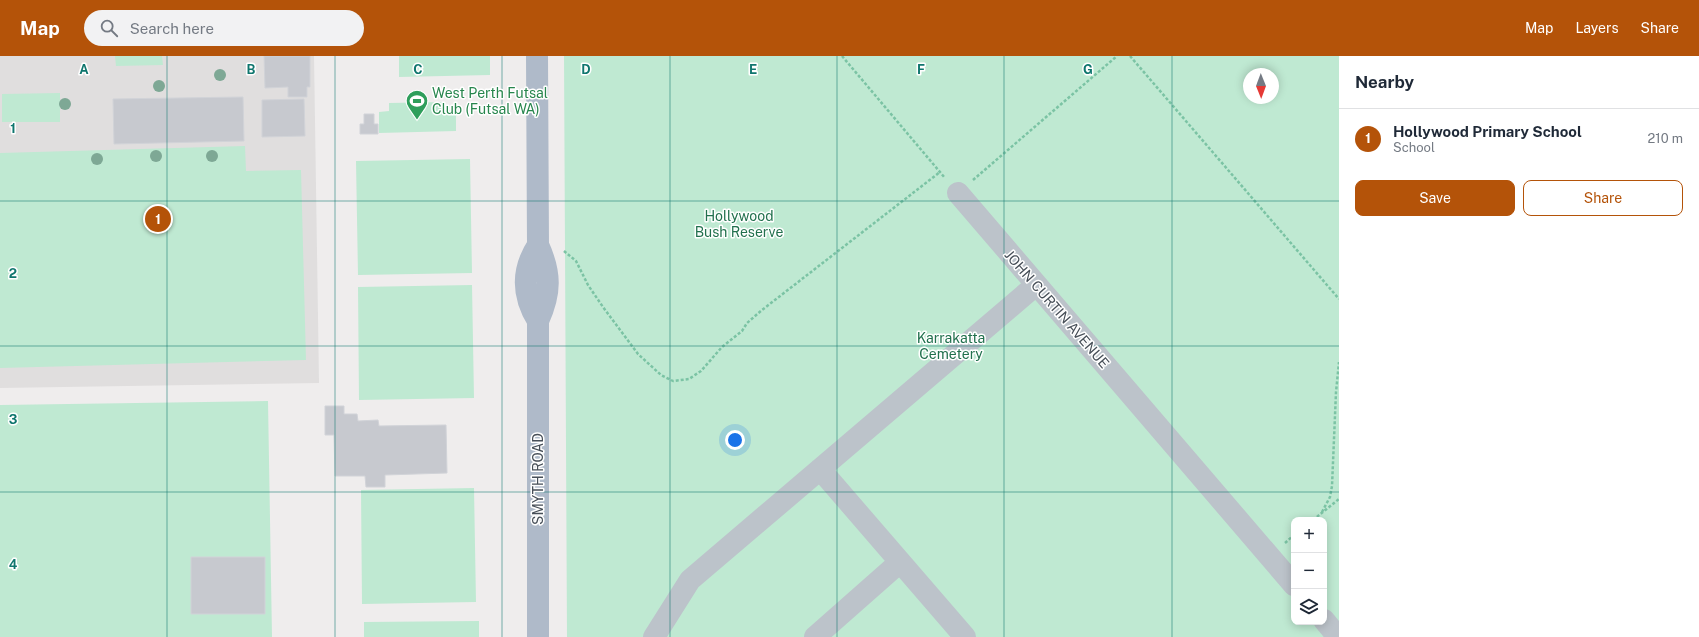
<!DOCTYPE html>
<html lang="en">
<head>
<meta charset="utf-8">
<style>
	body { margin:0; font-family:"Public Sans",sans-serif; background:#f2f2f3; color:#1f2937 }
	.controls { position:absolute; right:12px; bottom:12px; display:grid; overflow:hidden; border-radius:8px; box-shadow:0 2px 10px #0003 }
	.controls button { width:36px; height:36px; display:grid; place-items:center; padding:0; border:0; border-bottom:1px solid #e0e1e3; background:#fff; color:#1f2937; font:20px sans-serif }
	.compass { position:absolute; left:1243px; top:12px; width:36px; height:36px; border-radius:50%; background:#fff; box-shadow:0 2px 10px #0003; rotate:179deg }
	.you { position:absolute; left:735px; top:384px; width:14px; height:14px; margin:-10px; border:3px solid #fff; border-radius:50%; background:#1a73e8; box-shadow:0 0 0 6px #1a73e833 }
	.badge { display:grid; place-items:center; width:26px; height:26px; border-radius:50%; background:#b45309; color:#fff; font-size:13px; font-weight:700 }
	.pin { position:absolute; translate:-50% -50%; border:2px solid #fff; box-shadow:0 1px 4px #0006 }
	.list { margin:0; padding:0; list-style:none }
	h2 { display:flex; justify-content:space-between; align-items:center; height:52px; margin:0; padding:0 16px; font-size:17px }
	h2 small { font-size:13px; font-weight:400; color:#747a83 }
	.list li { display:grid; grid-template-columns:26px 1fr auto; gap:12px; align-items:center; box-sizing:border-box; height:60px; padding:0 16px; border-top:1px solid #e0e1e3 }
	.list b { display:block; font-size:15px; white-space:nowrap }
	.list p { margin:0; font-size:13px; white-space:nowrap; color:#747a83 }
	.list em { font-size:13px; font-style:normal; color:#747a83 }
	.actions { display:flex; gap:8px; padding:12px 16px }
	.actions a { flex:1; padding:9px 0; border:1px solid #b45309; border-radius:8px; text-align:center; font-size:14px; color:#b45309 }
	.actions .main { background:#b45309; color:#fff }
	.icon { flex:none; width:22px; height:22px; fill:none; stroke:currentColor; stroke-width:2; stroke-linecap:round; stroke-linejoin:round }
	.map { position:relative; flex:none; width:1339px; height:581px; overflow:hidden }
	header { display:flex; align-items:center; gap:24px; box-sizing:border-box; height:56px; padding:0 20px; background:#b45309; color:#fff }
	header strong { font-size:19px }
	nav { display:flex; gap:22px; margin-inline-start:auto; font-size:14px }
	.search { width:280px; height:36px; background:#f2f2f3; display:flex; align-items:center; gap:10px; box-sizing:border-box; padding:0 14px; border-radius:22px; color:#747a83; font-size:15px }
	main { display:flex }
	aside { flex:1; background:#fff }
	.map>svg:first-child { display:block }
</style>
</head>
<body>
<header>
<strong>Map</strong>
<div class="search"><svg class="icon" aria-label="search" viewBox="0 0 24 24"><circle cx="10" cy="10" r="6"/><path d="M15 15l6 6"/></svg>Search here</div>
<nav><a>Map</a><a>Layers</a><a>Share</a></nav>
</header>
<main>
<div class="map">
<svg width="1339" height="581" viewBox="0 0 1339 581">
	<rect width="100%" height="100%" fill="#efeded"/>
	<path fill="#e0dede" d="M0,0H314L319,327L0,332Z"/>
	<path fill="#bfe9d2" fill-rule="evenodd" d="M115,0H162L163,9L116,10Z
		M399,0H490V19L399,21Z
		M564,0H1339V581H567ZM1249,18H1273V42H1249ZM1294,464H1324V566H1294Z
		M60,37V66H2V38Z
		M445,46V54H456V75L379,77V56L389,55V47Z
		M245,90L246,115L301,114L306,304L0,312V97Z
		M470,103L472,217L358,219L356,105Z
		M472,229L474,342L359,344L358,231Z
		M268,345L272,581H0V349ZM191,501H264L265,558H191Z
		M474,432L476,546L362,548L361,434Z
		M479,565V581H364V566Z"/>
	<path fill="#c7c9cf" stroke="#d1d3d8" d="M264,0H310V31H307V41H288V31L265,32Z
		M243,41L244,85L114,88L113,43Z
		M304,43L305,80L262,81V44Z
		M364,58H374V68H378V78H360V68H364Z
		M325,350H344V358H357L358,365L378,364L379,370L446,369L447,417L385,419V431H366L365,420H335L334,379H325Z
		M191,501H265V558H191Z"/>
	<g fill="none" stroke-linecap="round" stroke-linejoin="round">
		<path stroke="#7bc3a4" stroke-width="2.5" stroke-dasharray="3 2" stroke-linecap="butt" d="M842,0L945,122
			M1130,0L1339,243
			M973,124L1117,0
			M564,195L576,205L588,229L603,251L638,298L661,319L673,325L689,323L701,315L722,291L742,275L747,267L762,254L940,116
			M1322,456L1330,441L1332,430L1336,336L1339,306
			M1313,464L1339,443
			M1285,487L1294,479"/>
		<path stroke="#bcc3ca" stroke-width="22" d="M958,137L1294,529
			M820,413L965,581
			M1324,564L1338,581
			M654,581L690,524L1036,229
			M815,581L900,506"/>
		<path stroke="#afbac9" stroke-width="22" d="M537,0L538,189C551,217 551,237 538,265V581
			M538,265C522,239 521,215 538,189"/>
	</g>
	<g fill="#7ea895">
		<circle cx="220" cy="19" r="6"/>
		<circle cx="159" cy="30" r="6"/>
		<circle cx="65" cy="48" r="6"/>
		<circle cx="156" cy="100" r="6"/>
		<circle cx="212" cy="100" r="6"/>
		<circle cx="97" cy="103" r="6"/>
	</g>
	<path fill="none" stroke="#0f766e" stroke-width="1" stroke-opacity="0.55" d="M167,0V581M335,0V581M502,0V581M670,0V581M837,0V581M1004,0V581M1172,0V581M0,145H1339M0,290H1339M0,436H1339"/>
	<defs>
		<g id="stadium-pin" transform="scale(1.15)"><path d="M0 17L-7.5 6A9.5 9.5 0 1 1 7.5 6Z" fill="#2e9e5b" stroke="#fff"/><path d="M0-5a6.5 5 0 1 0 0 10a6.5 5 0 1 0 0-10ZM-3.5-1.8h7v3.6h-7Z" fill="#fff"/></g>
	</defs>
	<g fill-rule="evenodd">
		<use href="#stadium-pin" x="417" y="45"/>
	</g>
	<g text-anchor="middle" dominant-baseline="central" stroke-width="3" stroke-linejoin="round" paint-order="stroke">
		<g font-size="14" fill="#27864d" stroke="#fff" text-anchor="start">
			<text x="432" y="37">West Perth Futsal<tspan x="432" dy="16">Club (Futsal WA)</tspan></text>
		</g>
		<g font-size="14" fill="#21704d" stroke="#fff">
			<text x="739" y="160">Hollywood<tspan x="739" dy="16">Bush Reserve</tspan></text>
			<text x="951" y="282">Karrakatta<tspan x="951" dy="16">Cemetery</tspan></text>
		</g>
		<g font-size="14" fill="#474f58" stroke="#fff">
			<text transform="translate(1057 253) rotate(49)">JOHN CURTIN AVENUE</text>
			<text transform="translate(538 423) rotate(-90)">SMYTH ROAD</text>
		</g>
	</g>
	<g font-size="13" text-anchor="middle" font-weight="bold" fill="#0f766e" stroke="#fff" stroke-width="3" stroke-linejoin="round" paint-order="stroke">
		<text x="84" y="18">A</text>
		<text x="251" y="18">B</text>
		<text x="418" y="18">C</text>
		<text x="586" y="18">D</text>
		<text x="753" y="18">E</text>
		<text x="921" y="18">F</text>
		<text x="1088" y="18">G</text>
		<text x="13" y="77">1</text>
		<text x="13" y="222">2</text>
		<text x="13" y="368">3</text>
		<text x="13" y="513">4</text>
	</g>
</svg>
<div class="controls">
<button>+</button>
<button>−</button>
<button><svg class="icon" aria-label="layers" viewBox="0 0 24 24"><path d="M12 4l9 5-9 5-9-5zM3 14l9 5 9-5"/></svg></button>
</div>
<svg class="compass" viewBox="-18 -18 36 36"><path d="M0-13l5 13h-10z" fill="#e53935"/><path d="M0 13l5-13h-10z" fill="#747a83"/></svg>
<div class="you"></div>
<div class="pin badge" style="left:158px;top:163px">1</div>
</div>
<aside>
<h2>Nearby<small></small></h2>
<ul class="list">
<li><span class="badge">1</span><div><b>Hollywood Primary School</b><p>School</p></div><em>210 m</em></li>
</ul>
<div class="actions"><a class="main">Save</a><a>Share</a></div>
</aside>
</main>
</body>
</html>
